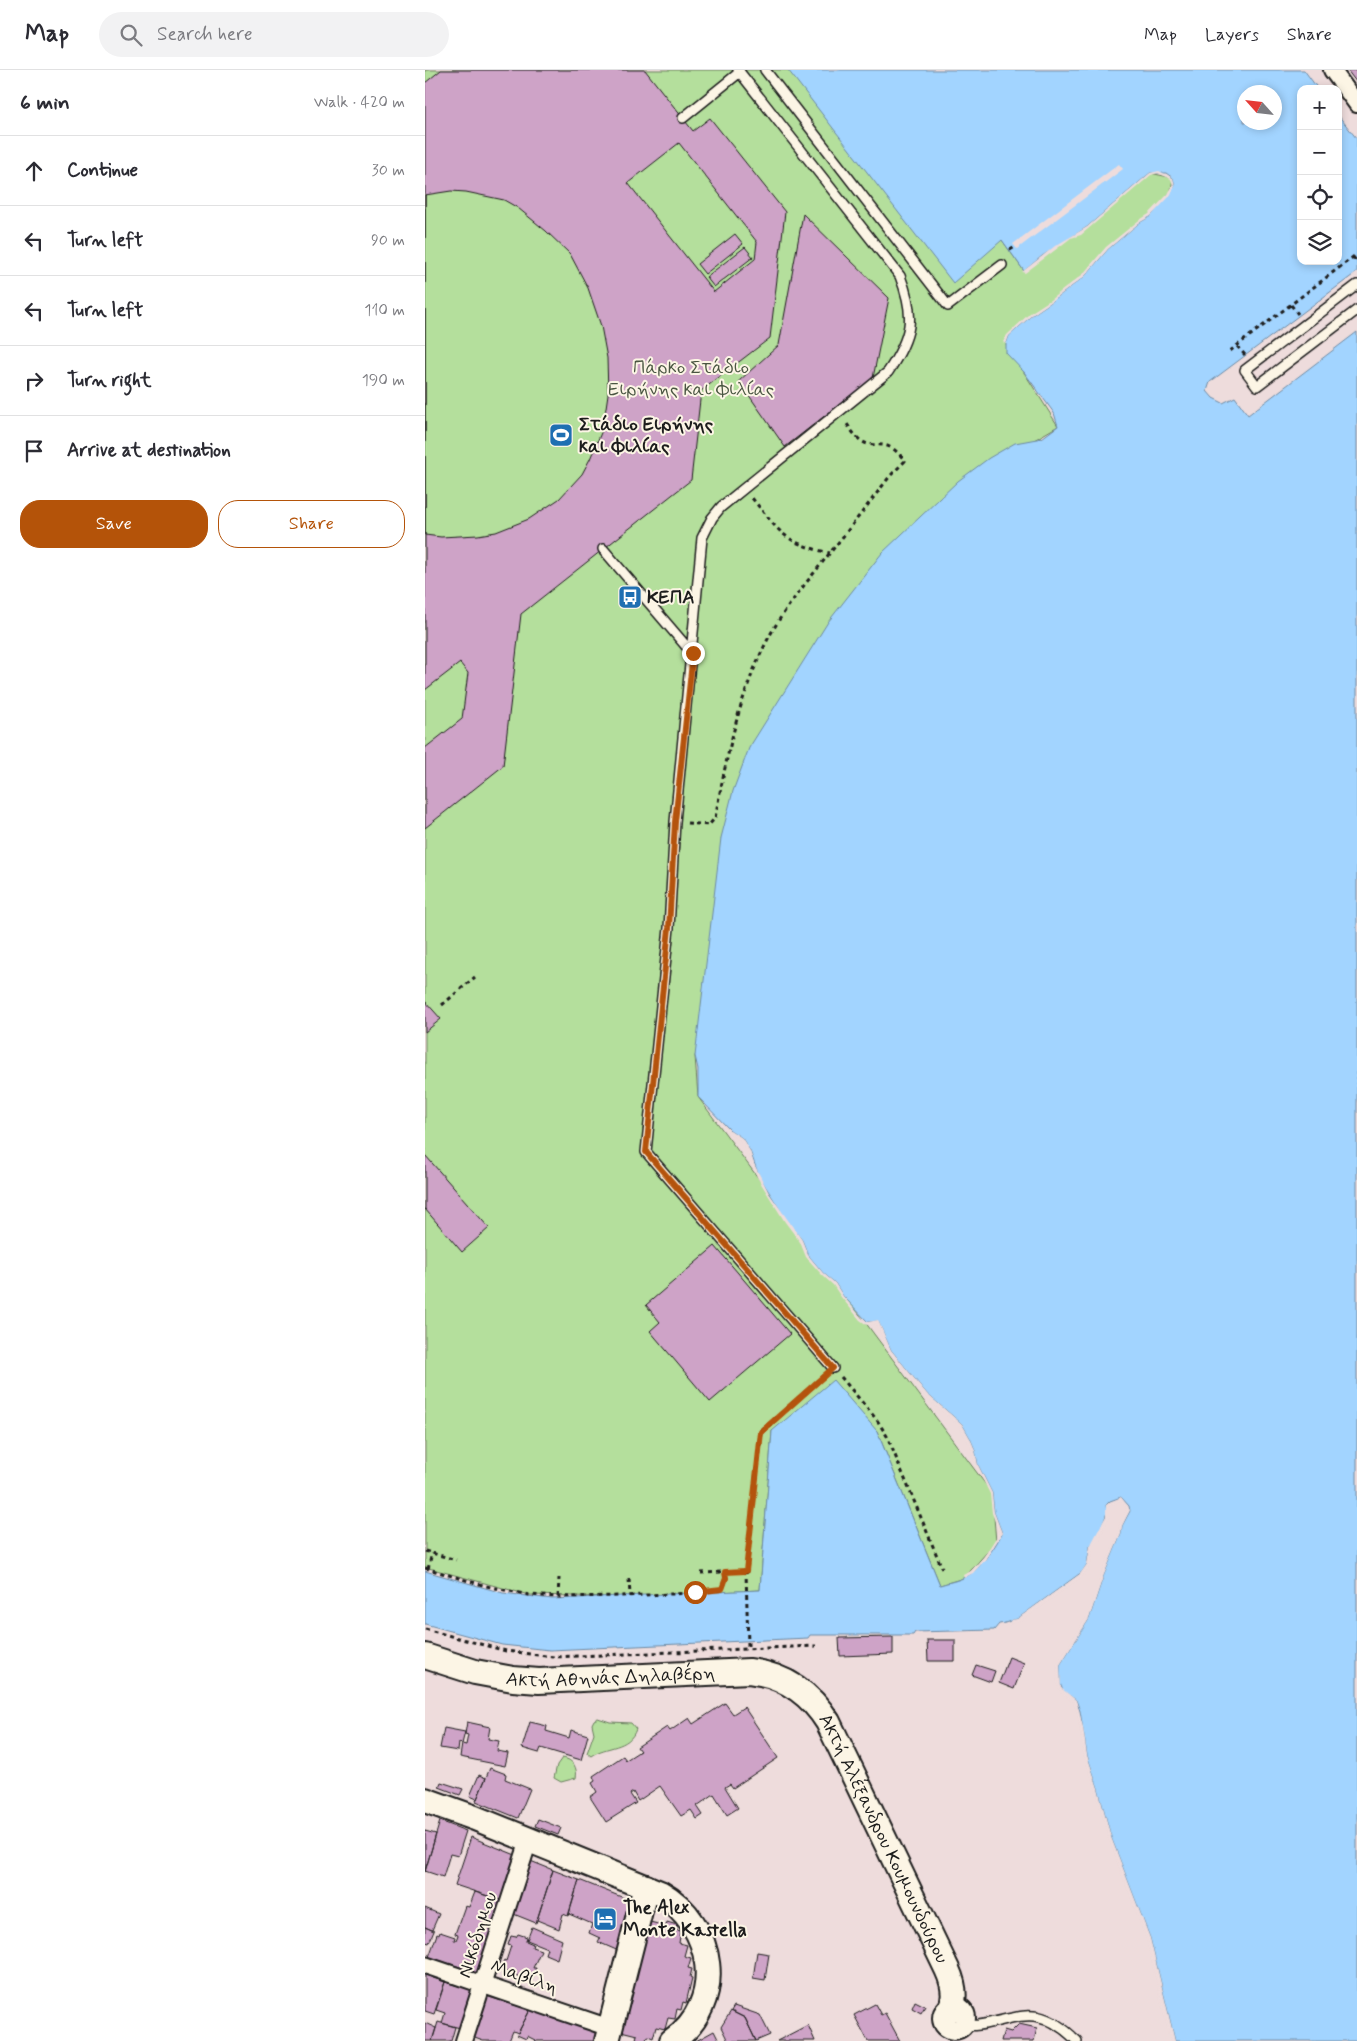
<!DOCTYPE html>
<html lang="en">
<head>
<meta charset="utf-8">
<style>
	body { margin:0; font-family:Mynerve,sans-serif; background:#f2f2f3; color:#2b2b33 }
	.controls { position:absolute; right:15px; top:15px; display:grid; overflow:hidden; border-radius:10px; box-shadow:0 2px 8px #0003 }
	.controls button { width:45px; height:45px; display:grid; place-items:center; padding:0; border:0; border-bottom:1px solid #e1e1e2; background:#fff; color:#2b2b33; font:25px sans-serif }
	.compass { position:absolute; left:812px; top:15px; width:45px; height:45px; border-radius:50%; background:#fff; box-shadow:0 2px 8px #0003; rotate:297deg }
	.stop { position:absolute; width:15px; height:15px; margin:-11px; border:4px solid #b45309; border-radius:50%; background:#fff }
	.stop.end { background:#b45309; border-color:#fff; box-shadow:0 1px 5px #0008 }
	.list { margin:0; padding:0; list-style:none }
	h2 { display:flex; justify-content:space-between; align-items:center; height:65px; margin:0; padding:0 20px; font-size:21px }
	h2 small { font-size:16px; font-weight:400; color:#7c7c81 }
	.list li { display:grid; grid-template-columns:32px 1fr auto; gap:15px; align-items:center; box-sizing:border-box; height:70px; padding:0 20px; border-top:1px solid #e1e1e2 }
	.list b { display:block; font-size:19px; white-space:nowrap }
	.list em { font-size:16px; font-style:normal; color:#7c7c81 }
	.actions { display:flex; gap:10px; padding:15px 20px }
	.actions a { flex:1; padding:11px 0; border:1px solid #b45309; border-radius:20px; text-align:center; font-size:18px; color:#b45309 }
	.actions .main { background:#b45309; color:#fff }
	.icon { flex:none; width:28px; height:28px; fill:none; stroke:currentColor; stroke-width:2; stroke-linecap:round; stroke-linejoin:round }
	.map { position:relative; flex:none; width:932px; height:1971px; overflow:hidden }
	header { display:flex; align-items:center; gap:30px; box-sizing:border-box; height:70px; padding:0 25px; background:#fff; border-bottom:1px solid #e1e1e2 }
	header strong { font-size:24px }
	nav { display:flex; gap:28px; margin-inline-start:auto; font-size:18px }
	.search { width:350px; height:45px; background:#f2f2f3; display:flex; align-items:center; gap:12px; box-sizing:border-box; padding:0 18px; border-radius:28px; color:#7c7c81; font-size:19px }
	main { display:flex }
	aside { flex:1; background:#fff }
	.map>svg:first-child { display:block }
</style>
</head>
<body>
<header>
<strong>Map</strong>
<div class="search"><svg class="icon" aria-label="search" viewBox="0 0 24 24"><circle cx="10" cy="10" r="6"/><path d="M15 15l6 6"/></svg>Search here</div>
<nav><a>Map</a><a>Layers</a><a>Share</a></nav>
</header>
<main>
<aside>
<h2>6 min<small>Walk · 420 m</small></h2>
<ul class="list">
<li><svg class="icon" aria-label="ahead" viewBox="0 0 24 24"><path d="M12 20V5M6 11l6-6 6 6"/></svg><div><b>Continue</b></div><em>30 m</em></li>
<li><svg class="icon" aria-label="left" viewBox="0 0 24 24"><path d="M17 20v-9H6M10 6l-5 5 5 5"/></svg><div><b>Turn left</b></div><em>90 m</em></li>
<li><svg class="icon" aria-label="left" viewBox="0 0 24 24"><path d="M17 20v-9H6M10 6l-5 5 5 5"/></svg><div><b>Turn left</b></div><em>110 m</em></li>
<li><svg class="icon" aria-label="right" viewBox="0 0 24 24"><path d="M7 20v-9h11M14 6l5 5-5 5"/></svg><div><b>Turn right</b></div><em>190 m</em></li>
<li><svg class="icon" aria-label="arrive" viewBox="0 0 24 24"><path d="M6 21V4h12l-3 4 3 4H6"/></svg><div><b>Arrive at destination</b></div></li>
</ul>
<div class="actions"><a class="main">Save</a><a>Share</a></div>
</aside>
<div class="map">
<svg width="932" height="1971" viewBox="0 0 932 1971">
	<rect width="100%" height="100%" fill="#eedcdc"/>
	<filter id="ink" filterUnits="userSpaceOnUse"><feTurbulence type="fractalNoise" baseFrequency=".02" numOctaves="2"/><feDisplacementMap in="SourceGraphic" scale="10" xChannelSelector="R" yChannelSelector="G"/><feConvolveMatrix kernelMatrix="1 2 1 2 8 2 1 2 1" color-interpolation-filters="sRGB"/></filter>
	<g filter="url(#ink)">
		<path fill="#b4df9c" stroke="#687e5c" d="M0,0H364L577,170L599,201L725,103L748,108L745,126L581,274L633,356L609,370L270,986L273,1027L567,1423L571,1472L539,1508L515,1515L452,1361H347L335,1520L193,1527L104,1525L0,1497Z
			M173,1648L185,1652L206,1653L211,1659C204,1680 181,1675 166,1686L162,1683L169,1663L167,1654L169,1650Z
			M137,1688C148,1689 153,1698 151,1708L136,1712L129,1708L132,1695Z"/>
		<path fill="#a2d4ff" stroke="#6c8aa4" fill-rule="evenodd" d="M363,0H879L893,19H876V191H913V45L932,69V202L785,312L782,321L788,328L798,333L810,327L823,345L932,262V1971H750L725,1868L686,1767L673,1718L662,1685L655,1641L651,1630L638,1621L635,1613V1595L664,1549L678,1507L696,1464L697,1456L705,1441L704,1436L696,1427L685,1431L681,1435L682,1442L680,1448L672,1468L665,1476L662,1494L657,1502L592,1549C585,1550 581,1554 574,1554L569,1560L490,1562L488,1565H385L383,1568L125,1580L77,1575L0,1554V1501L78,1523L127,1529L335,1520L347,1361L408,1310L452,1361L515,1515C524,1512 534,1511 542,1506C554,1500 572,1475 577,1463L569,1442L567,1423L553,1395L550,1380L545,1368L537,1354L502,1324L466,1280L453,1251L443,1252L418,1226L410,1213L398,1203L383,1185L377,1170L362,1151L334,1106L325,1081L317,1068L305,1060L273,1027V999L270,986L296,768L308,721L324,678L403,552L457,483L533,411L564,388L590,373L617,368L633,356L629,343L599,302L581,283V274L584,266L607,245L626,232L660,206L683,179L714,153L726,146L750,116L748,108L741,103H725L662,157L617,186L599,201L577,170L528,213ZM819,22H849V52H819Z"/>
		<path fill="#eedcdc" d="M694,94L698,99L592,179L588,174Z
			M734,101L748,108L750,116L745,126L726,146L714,153L683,179L660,206L626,232L607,245L584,266L581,274L578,272L582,265L605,243L625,230L658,204L681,177L713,151L724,144L743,124L748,115L746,109L733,103L726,105L656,165L646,168L600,203L597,202L630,176L662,157L725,103Z
			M305,1060L317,1068L325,1081L329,1094L344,1123L377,1170L383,1185L398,1203L410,1213L418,1226L437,1248L443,1252L453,1250L466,1280L502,1324L537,1354L545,1368L550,1380L553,1395L567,1423L569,1442L577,1463L560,1490L548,1503L539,1508L538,1505L546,1501L558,1488L574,1463L567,1443L565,1424L551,1396L548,1380L542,1369L535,1356L500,1326L464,1281L452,1253L442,1255L435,1250L416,1227L408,1215L397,1205L381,1187L375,1172L360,1152L332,1107L323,1082L315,1070L302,1061Z
			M696,1427L705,1440L697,1456L696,1464L678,1507L664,1549L635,1595L636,1618L651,1630L658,1657L662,1685L673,1718L686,1767L725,1868L750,1971H747L744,1963L722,1869L684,1768L671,1718L659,1685L653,1642L649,1632L636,1622L632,1614L633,1594L662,1548L676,1506L694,1464L695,1455L702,1440L698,1431L694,1430L684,1436V1446L675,1465V1470L667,1478L665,1495L659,1504L609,1541L593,1552H587L582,1556L586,1550L592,1549L655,1504L662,1494L665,1476L681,1446V1435Z"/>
		<path fill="#cea3c7" stroke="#1c1c1c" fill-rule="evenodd" d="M16,0H220L268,61L285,48L360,142L345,268L276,321L266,410L96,544L78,696L0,758V678L37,649L43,603L35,593L0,620V13ZM254,73L332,172L330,189L289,222L203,113Z
			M922,0H932V13Z
			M26,121L41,122L79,130L93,138L121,161L145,184L163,218L176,256L182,288L183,324L178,358L165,389L157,404L134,429L104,449L71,462L53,465L16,467L0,465V125Z
			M378,144L464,228L448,308L360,377L314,311L354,275Z
			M310,164L318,174L280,204L272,194Z
			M320,177L328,187L289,217L281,207Z
			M0,931L16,949L0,962Z
			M0,1085L64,1158L37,1182L0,1139Z
			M290,1176L365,1264L285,1332L225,1261L235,1252L221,1235Z
			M468,1567V1584L415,1586L414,1568Z
			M502,1570H530V1591H503Z
			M584,1587L599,1593L589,1619L574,1613Z
			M551,1595L570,1601L566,1612L547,1605Z
			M300,1633L308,1644L319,1637L353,1688L308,1718L305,1714L300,1717L313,1738L302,1745L289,1724L272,1736L278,1745L272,1749L266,1740L256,1746L235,1716L213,1731L208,1722L205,1724L211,1733L181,1752L165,1727L172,1722L167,1713L170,1711L168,1706L198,1686L201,1690L215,1681L212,1677L242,1657L245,1661L264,1648L268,1654Z
			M42,1652L65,1657L63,1669L74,1671L72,1681L83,1683L80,1696L35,1687L37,1674L41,1675L43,1665L40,1664Z
			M105,1652L122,1656L121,1661L144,1668L146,1660L163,1665L156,1690L116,1678L114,1683L97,1678Z
			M19,1658L40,1662L37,1674L34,1673L33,1681L15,1678Z
			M65,1698L81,1704L80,1709L105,1719L93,1748L51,1731Z
			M54,1705L61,1708L52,1729L45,1726Z
			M16,1712L38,1719L35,1725L14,1717Z
			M113,1749L136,1758L133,1765L110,1756Z
			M15,1751L41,1761L33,1786L25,1784L18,1807L0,1801Z
			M0,1761L11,1764L0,1802Z
			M46,1767L93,1786L78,1831L30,1815Z
			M103,1790L128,1800L111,1853L86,1843Z
			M128,1800L154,1810L143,1846L138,1844L134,1859L112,1850Z
			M154,1810L209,1832L196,1882L173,1872L175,1868L164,1863L167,1854L144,1844Z
			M50,1822L78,1831L53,1906L34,1900L35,1897L4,1887L12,1864L14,1865L15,1862L30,1867L29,1870H31L33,1865L30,1864L40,1836L44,1837Z
			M0,1838L14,1844L7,1860L0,1857Z
			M225,1852L241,1856L242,1852L252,1855L251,1860L256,1861L254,1873L262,1875L259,1886L266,1888L263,1898L267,1899L265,1907L267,1908L261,1933L258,1932L256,1940L252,1939L250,1949L243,1948L240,1959L231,1957L228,1968L223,1966L220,1971L211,1969L212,1965L196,1961L216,1874L219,1875Z
			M0,1857L9,1861L4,1873L1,1872L0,1875Z
			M107,1857L137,1870L132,1889L120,1884L122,1878L102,1870Z
			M93,1864L102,1867L101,1871L108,1874L107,1877L116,1880L108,1898H111L108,1908L99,1905L98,1908L90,1905L89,1908L82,1906L83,1902L75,1900L79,1890L81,1891L86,1876L83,1875L86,1866L91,1867Z
			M332,1882L344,1884L340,1910L328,1908Z
			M0,1905L20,1912L9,1944L0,1941Z
			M20,1912L47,1920L35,1958L17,1953L20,1943L11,1940Z
			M61,1926L105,1940L93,1963L88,1961L84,1971H58L47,1967Z
			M490,1931L500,1936L496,1943L487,1938Z
			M450,1934L456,1945L460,1943L475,1971H443L429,1945Z
			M309,1936L335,1945L345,1965L331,1971L320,1948L306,1941Z
			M105,1940L179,1964L177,1971H109L110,1970L102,1966L101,1969L92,1965Z
			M306,1941L320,1948L331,1971H303L296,1957Z
			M13,1952L30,1957L26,1971H7Z
			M0,1953L11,1958L7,1971H0Z
			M594,1954L612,1958L609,1971H576L579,1960L586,1962Z
			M383,1955L390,1971H352Z
			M289,1961L294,1971H271Z"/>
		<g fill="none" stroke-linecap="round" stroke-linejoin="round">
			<g stroke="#1c1c1c" stroke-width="12">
				<path id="lane" d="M313,0L475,206C491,247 487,266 463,302L296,437L287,448L277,468L250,752L244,858L221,1082L408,1298
					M340,0L523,236L577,195
					M258,48L315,2
					M932,215L820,300L832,316L932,240
					M178,479L267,583
					M534,1956C540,1955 547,1956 554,1955C599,1947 613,1933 652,1971"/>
			</g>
			<g stroke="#1c1c1c" stroke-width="20">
				<path id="street" d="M907,0L932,34
					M0,1895L185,1958
					M39,1971L104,1770"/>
			</g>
			<g stroke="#1c1c1c" stroke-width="28">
				<g id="secondary">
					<path id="s1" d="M0,1586L50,1602L88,1609L114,1611L324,1601C359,1605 385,1623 403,1652L522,1899C528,1912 532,1927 525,1940"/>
					<path d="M0,1730L50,1748L235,1823C290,1854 302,1933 247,1971"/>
					<circle cx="529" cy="1948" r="9"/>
					<path d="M182,1971L221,1817"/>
				</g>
			</g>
			<path stroke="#1c1c1c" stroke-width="3" stroke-dasharray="4 4" stroke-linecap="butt" d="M585,180L590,177
				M928,187L932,192
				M866,235L873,244
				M812,276L820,285
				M805,281L932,184
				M327,428C355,463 360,473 405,483
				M262,753L284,755L290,748C302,685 314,624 344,567C360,537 383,511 404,484C425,458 445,432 465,406L480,391C460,364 450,382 435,370C429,365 424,357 420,351
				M17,935L50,907
				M416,1307L452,1350L462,1366L517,1498
				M0,1481L31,1490
				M0,1498L61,1516L104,1525L132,1527L197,1526L270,1523L297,1519L301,1508L300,1502
				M3,1499L7,1483
				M276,1503L321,1501
				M204,1509L205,1525
				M133,1527L134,1508
				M0,1559L81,1581L129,1587L391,1576
				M323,1576L321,1501L336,1362L399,1306"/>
			<use href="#lane" stroke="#fcf5e5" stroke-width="9"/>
			<use href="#street" stroke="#fcf5e5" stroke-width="16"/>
			<use href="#secondary" stroke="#fcf5e5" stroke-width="24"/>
		</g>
	</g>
	<g fill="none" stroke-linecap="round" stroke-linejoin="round" filter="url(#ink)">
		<path stroke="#b45309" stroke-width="6" d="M268,583L250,752L244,858L221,1082L408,1298L336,1362L321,1501L300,1502L301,1508L297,1519L270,1522"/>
	</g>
	<defs>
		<g id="stadium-square" transform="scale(1.25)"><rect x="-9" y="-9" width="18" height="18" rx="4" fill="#1f6fb2" stroke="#fcf5e5"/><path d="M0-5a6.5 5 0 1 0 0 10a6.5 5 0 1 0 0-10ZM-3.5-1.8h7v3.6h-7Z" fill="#fff"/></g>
		<g id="bus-square" transform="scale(1.25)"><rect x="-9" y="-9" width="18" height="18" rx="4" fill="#1f6fb2" stroke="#fcf5e5"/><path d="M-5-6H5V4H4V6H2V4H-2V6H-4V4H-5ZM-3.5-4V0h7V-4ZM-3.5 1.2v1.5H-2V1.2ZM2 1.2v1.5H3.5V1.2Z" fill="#fff"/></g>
		<g id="hotel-square" transform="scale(1.25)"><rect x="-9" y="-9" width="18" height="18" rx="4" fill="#1f6fb2" stroke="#fcf5e5"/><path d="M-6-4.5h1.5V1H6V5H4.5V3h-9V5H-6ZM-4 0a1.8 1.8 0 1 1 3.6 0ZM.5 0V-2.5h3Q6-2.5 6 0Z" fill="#fff"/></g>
	</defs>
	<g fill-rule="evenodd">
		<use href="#stadium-square" x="136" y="365"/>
		<use href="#bus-square" x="205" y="527"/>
		<use href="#hotel-square" x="180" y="1849"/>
	</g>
	<g text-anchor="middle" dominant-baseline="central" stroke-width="4" stroke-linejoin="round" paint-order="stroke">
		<g font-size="19" fill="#4a5642" stroke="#fcf5e5">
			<text x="266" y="297">Πάρκο Στάδιο<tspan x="266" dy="22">Ειρήνης και Φιλίας</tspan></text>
		</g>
		<g font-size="19" font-weight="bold" fill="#1c1c1c" stroke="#fcf5e5" text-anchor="start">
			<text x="154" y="354">Στάδιο Ειρήνης<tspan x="154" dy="22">και Φιλίας</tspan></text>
			<text x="222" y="527">ΚΕΠΑ</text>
			<text x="198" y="1838">The Alex<tspan x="198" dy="22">Monte Kastella</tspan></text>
		</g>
		<g font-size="19" fill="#1c1c1c" stroke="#fcf5e5">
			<text stroke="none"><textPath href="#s1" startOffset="189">Ακτή Αθηνάς Δηλαβέρη</textPath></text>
			<text stroke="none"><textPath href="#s1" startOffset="554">Ακτή Αλέξανδρου Κουμουνδούρου</textPath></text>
			<text transform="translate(53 1865) rotate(-72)">Νικόδημου</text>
			<text transform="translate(99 1907) rotate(19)">Μαβίλη</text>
		</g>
	</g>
</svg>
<div class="controls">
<button>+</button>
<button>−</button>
<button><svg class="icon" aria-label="locate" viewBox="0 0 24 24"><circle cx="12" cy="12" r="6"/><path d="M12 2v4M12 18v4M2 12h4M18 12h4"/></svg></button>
<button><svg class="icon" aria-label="layers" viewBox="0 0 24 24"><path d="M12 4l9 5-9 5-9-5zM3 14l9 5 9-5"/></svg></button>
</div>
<svg class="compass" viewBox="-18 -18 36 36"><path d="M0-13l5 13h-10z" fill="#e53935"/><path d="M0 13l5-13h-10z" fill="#7c7c81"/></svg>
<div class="stop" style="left:270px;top:1522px"></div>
<div class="stop end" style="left:268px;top:583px"></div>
</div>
</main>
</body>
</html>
